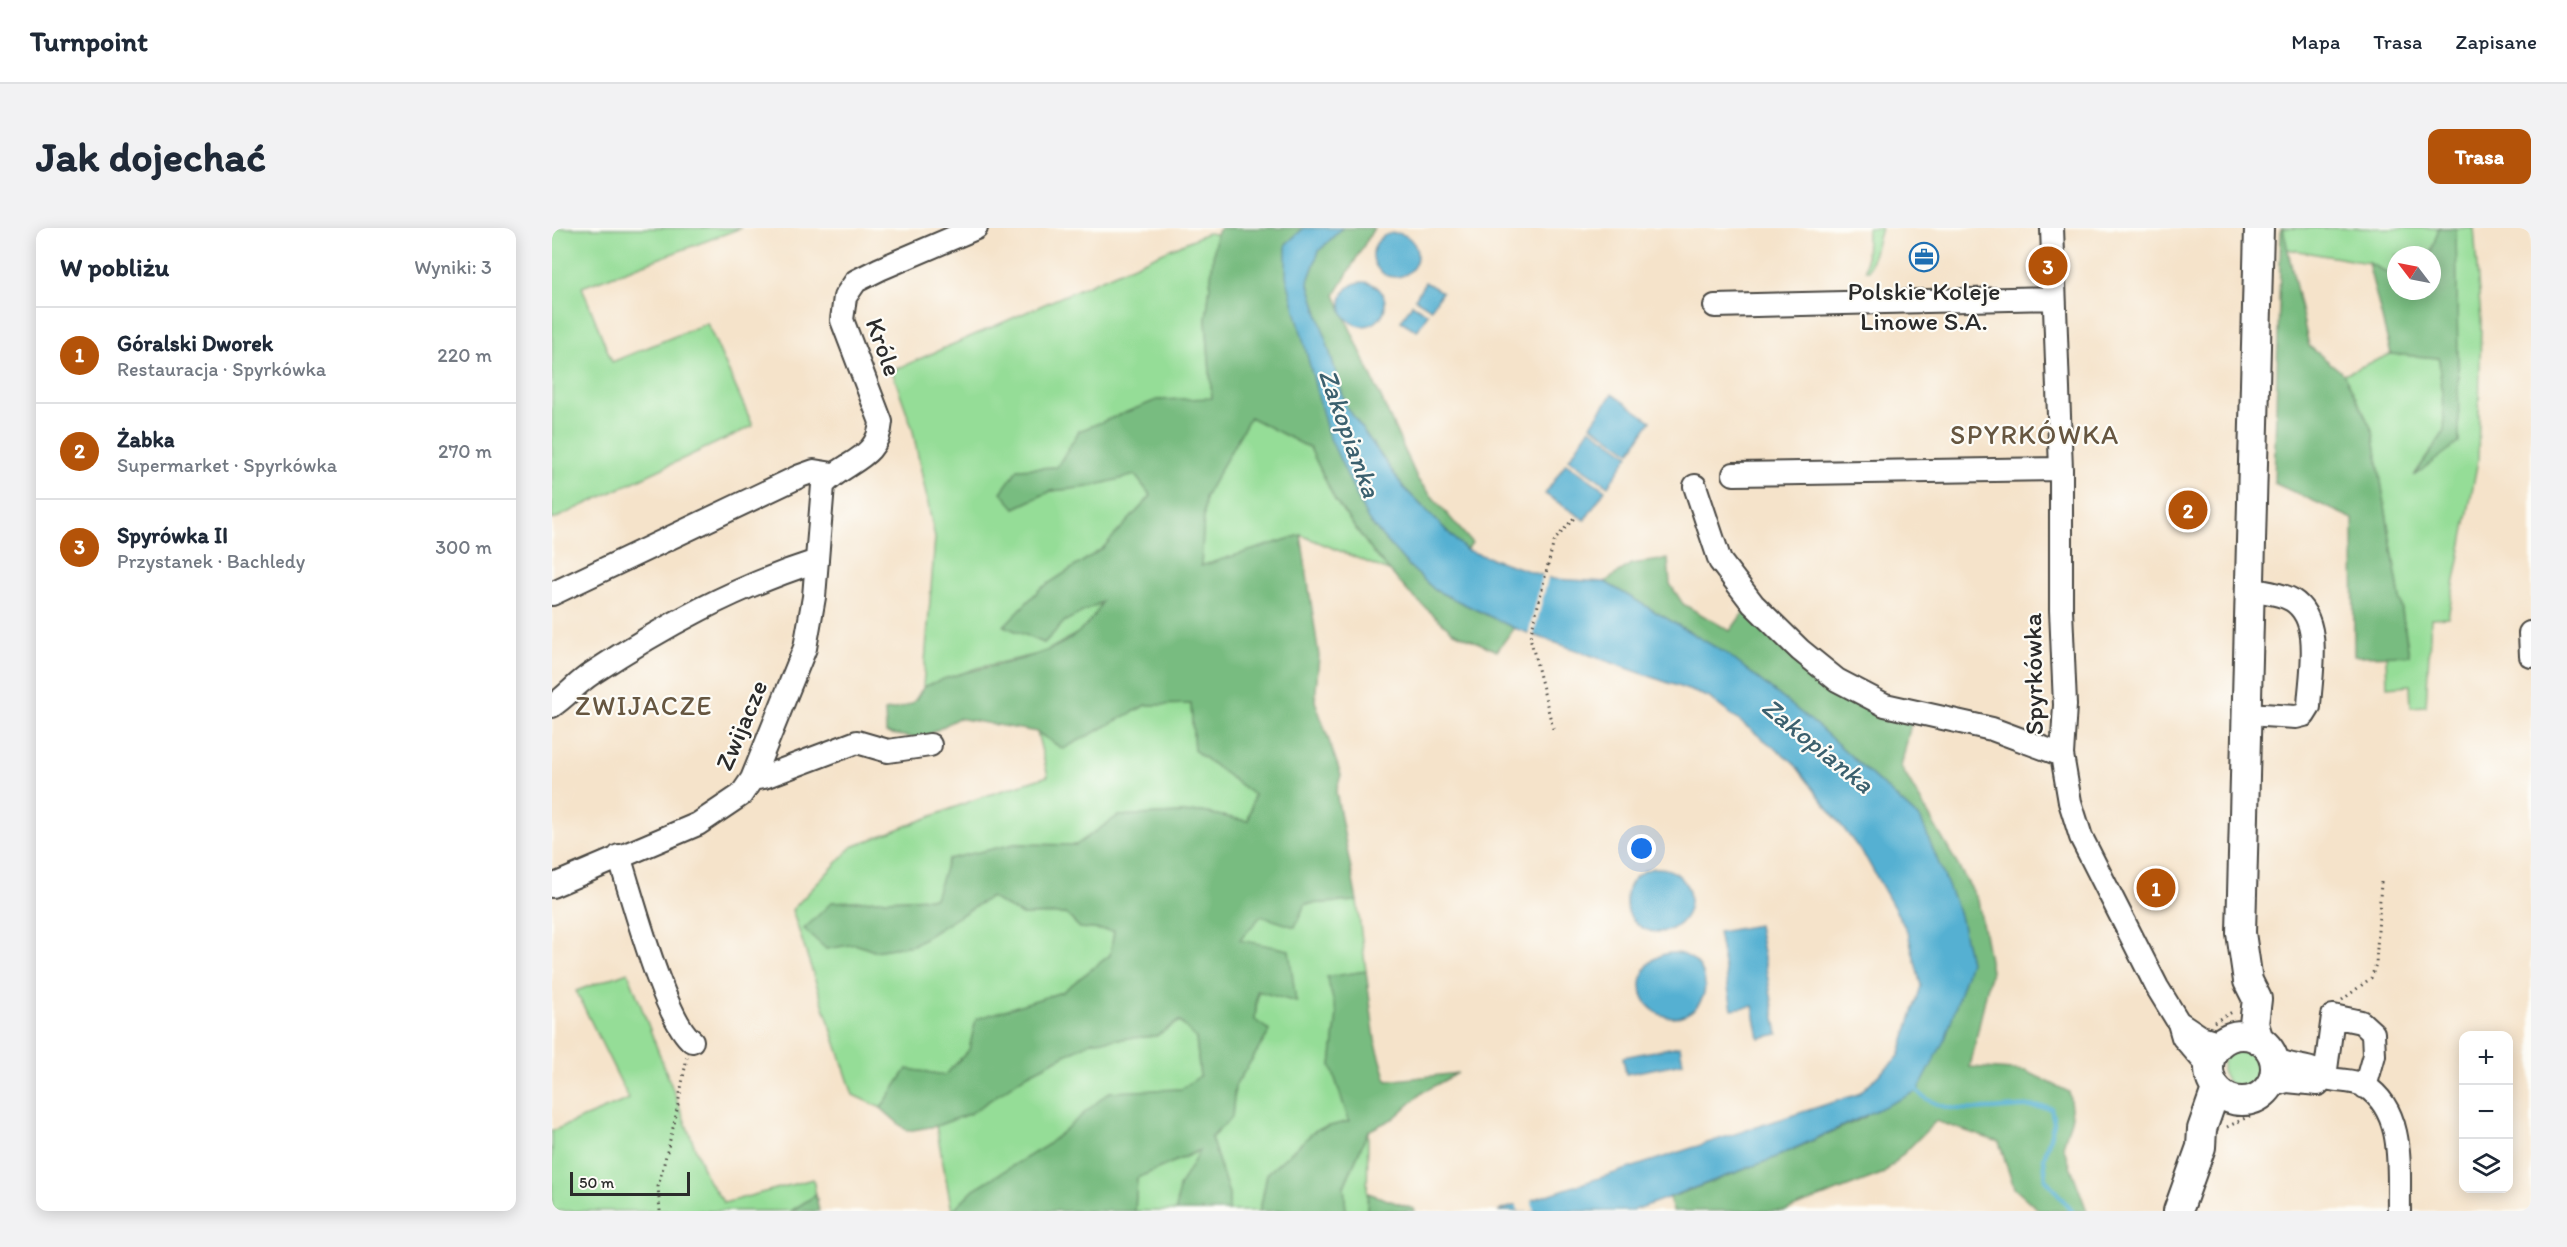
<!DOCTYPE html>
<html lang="pl">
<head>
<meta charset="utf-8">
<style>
	body { margin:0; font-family:Itim,sans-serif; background:#f2f2f3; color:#1f2937 }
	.controls { position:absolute; right:18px; bottom:18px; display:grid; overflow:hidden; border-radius:12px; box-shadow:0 3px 15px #0003 }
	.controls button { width:54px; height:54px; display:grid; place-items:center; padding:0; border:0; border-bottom:2px solid #e0e1e3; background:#fff; color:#1f2937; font:30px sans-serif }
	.compass { position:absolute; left:1835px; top:18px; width:54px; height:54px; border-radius:50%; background:#fff; box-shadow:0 3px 15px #0003; rotate:302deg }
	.scale { position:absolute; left:18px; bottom:15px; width:120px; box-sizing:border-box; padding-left:6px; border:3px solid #2b2b2b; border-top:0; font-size:16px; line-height:21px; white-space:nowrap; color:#2b2b2b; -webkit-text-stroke:4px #fdfcf7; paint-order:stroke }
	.you { position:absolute; left:1090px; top:621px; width:21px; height:21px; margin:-15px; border:4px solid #fff; border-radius:50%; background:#1a73e8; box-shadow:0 0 0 9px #1a73e833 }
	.badge { display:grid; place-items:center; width:39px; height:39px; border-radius:50%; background:#b45309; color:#fff; font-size:20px; font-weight:700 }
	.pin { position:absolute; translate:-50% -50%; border:3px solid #fff; box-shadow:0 2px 6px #0006 }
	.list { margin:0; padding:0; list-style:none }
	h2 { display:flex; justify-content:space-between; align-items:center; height:78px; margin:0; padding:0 24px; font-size:26px }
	h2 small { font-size:20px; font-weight:400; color:#747a83 }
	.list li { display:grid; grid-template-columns:39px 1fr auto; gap:18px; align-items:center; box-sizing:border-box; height:96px; padding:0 24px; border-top:2px solid #e0e1e3 }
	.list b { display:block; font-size:22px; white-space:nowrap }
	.list p { margin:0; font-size:20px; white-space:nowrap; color:#747a83 }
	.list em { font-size:20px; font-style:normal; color:#747a83 }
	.icon { flex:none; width:33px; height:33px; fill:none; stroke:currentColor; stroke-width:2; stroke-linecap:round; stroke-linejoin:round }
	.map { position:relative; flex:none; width:1979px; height:983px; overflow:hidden; border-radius:12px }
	header { display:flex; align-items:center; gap:36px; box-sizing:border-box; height:84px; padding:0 30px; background:#fff; border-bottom:2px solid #e0e1e3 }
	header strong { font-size:28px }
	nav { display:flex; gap:33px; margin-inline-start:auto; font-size:21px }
	.intro { display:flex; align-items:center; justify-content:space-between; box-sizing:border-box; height:144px; padding:0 36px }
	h1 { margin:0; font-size:42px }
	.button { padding:15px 27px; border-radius:12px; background:#b45309; color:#fff; font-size:21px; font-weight:700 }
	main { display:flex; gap:36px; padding:0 36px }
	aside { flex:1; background:#fff; border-radius:12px; box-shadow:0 3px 15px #0003 }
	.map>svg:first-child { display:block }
</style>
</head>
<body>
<header>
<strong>Turnpoint</strong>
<nav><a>Mapa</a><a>Trasa</a><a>Zapisane</a></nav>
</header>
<div class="intro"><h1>Jak dojechać</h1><a class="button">Trasa</a></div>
<main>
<aside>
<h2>W pobliżu<small>Wyniki: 3</small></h2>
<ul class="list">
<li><span class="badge">1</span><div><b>Góralski Dworek</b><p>Restauracja · Spyrkówka</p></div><em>220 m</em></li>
<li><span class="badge">2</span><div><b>Żabka</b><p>Supermarket · Spyrkówka</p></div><em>270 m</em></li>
<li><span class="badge">3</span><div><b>Spyrówka II</b><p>Przystanek · Bachledy</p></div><em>300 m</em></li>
</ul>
</aside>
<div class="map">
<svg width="1979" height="983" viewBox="0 0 1979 983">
	<rect width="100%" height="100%" fill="#fdfcf7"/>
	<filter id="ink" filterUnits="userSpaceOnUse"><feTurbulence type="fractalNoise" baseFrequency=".0167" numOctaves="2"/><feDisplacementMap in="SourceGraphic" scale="12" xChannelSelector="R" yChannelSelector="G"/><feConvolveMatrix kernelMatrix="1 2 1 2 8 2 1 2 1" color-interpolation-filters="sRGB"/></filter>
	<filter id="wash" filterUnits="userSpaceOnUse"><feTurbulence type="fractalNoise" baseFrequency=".008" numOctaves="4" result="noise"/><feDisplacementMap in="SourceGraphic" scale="24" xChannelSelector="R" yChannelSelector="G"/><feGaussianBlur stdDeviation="1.35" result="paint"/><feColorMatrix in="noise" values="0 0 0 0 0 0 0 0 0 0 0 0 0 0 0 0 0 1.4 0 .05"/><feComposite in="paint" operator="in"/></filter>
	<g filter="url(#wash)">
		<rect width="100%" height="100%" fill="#f5e3ca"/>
		<path fill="#95dd97" stroke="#608461" stroke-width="1.5" d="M0,0H189L30,59L60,134L155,95L201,198L0,292Z
			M1315,0H1329L1317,42H1314Z
			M1731,0H1887L1878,27H1844V49L1816,35L1735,21Z
			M1904,0H1922L1929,93L1926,232L1896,389L1879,390L1874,478L1859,479L1858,457L1835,459L1834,427L1857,426L1821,204L1792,146L1839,126L1887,130L1893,203L1863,246L1907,214Z
			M655,5L664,6L654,92L660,171L605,172L527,203L505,239L466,241L463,280L499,263L536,259L583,247L599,268L550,321L488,361L452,398L492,415L513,393L551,373L536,399L491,425L425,440L371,459L383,310L360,199L340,143Z
			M698,189L758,220L783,272L821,324L839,344L749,307L649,338L653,269Z
			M639,476L642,522L702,567L696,594L650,584L566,588L524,617L462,616L383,670L280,674L274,721L303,716L322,723L361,717L438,669L470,687L514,686L528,700L562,703L558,727L510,764L424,791L417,822L393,847L355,841L329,880L301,867L240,682L300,619L427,570L496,548L485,504L511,521L594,477Z
			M805,673L814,743L775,749L785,786L779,838L797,893L764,902L715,946L708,983H677V966L659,910L680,889L683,858L718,803L703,793L706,762L744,773L687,712L709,688L743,698L753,676Z
			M76,744L155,951L172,975L261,951L264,967L239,983H0V903L77,871L24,763Z
			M627,793L644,810L648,848L630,861L557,865L494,918L422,961L400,983L384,898L419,885L476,846L541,813L604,808Z
			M1670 840a19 19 0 1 1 38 0a19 19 0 1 1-38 0Z
			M816,903L815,983H794L792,959Z
			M649,922L627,959L624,983H583L585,950Z"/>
		<path fill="#78bc80" stroke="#527456" stroke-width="1.5" d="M669,0H752L734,16L816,292L856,337L883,362L962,400L945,423L900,403L857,365L821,324L783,272L758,220L698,189L653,269L649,338L749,307L767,428L763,473L789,547L784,564L805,673L753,676L743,699L709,688L688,712L737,722L744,774L705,763L703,792L718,803L683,858L680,889L659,910L677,966V983H624L627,959L648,922L585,950L583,983H400L422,961L494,918L557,864L629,861L648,848L644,810L627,793L604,808L541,813L476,846L419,885L384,898L355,903L329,880L355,841L393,847L417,822L424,791L510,764L558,727L562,703L528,700L514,686L470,687L438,669L361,717L322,723L303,716L274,721L252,701L280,674L383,670L396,631L462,616L524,617L566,588L650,584L696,593L702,567L642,522L639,476L594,477L511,521L485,504L406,490L369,511L334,505L333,483C341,481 353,480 360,475C366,471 367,462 374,458C431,431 520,439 550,374L513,393L492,415L452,398L488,361L550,321L599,268L583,247L536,259L499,263L463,280L449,264L466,241L505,239L527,203L605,172L660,170L654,92L664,6Z
			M790,0H822L783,67L866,252L920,315L914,322L852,260L794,178L756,53L767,23Z
			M1729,0H1731L1757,118L1792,146L1821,204L1857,427L1802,428L1801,291L1722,255Z
			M1887,0H1904L1907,214L1862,248L1893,203L1887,130L1839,126L1816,35L1844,49V63H1880L1878,27Z
			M1116,331L1118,356L1131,376L1178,403L1197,377L1263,440L1361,487L1349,539L1426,672L1439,743L1418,839L1474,843L1517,864L1520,888L1511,918L1535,983H1488L1462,960L1447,914L1384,893L1332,945L1233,983H1121L1117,970L1220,931L1313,889L1394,809L1369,592L1268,500L1175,426L1053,354L1079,336Z
			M814,743L823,812L835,853L906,845L871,864L842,890L816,903L792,958L794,983H708L715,946L764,902L797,893L779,838L785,786L775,749Z
			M816,965L862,981V983H815Z
			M264,967L267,983H239Z"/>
		<path fill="#54b0d2" stroke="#406e7e" stroke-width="1.5" d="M752,0H790L767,23L756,53L794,178L852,260L914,322L1001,351L1053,354L1175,426L1268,500L1369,592L1408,687L1418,734L1394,809L1366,863L1220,931L1080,983H946L1306,866L1347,828L1369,758L1356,705L1314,630L1241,534L1156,469L962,400L883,362L856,337L816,292L776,206L734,48V16Z
			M821 27a22 22 0 1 1 44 0a22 22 0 1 1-44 0Z
			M873,54L890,64L879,81L863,71Z
			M789 76a22 22 0 1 1 44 0a22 22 0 1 1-44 0Z
			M860,76L876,86L865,103L849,93Z
			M1060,166L1099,193L1078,224L1039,197Z
			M1038,200L1077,227L1056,258L1017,231Z
			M1014,235L1053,262L1033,292L993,266Z
			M1074 672a32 32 0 1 1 64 0a32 32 0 1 1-64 0Z
			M1206,697L1226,806L1207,810L1201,778L1180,781L1166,704Z
			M1089 757a32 32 0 1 1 64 0a32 32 0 1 1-64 0Z
			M1128,818L1131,835L1074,846L1071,829Z"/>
		<path fill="#f5e3ca" d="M991,345L997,346L981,410L976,408Z
			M979,970L982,983H966L964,974Z"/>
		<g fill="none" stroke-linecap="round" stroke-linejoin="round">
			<path stroke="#54b0d2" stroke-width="4.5" d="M1362,859C1392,899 1460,872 1499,880L1502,895L1492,930L1494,952L1520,983"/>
		</g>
	</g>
	<g filter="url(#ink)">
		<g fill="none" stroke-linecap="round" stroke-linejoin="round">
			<g stroke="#494743" stroke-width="26">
				<path id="minor" d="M1500,0L1509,241V382L1513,477L1510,527L1518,574L1529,609L1605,759L1627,795L1631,809L1657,839
					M1163,78L1502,70
					M1182,246L1509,241
					M1143,258L1168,333L1201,376L1248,422L1285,452L1333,477L1440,501L1510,527
					M0,366L248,248L262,243L281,246
					M1978,405L1979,428
					M0,478C14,469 25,455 39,446C110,399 183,359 265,333
					M1695,486L1744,489L1752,487L1757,479C1758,448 1772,392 1740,372C1728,365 1711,364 1698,361
					M200,551L212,549L305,514L336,523L378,517
					M67,628C80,668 112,791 140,813
					M0,658L146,596L189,567L200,551L253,420L262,369L271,257C294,232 326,232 329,194L290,92L293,69L304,53L328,41L424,0
					M1628,795L1649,809L1669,815
					M1721,829C1735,840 1750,836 1764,843C1767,845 1769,847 1772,849C1784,854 1800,851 1813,858C1854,884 1846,942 1847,983
					M1718,858L1735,853L1766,856L1773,849L1781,788L1809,794L1821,805L1822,827L1813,859"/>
			</g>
			<g stroke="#494743" stroke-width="32">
				<path id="major" d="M1707,0L1689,705L1696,753L1705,771L1702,796L1707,812
					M1657 840a33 33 0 1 1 66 0a33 33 0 1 1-66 0Z
					M1626,983L1649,919L1650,901L1664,861"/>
			</g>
			<path stroke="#494743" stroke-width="3" stroke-dasharray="1.5 4.5" stroke-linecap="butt" d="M1001,501L978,409L1002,313L1022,290
				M1790,772L1819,750L1824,736L1829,654
				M1662,794L1682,783
				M1675,899L1720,877
				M108,983L106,959L123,892L135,829"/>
			<use href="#minor" stroke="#fff" stroke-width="22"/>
			<use href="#major" stroke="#fff" stroke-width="28"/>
		</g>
	</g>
	<defs>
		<g id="office-ring" transform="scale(1.5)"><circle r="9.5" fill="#fdfcf7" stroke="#1f6fb2" stroke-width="1.5"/><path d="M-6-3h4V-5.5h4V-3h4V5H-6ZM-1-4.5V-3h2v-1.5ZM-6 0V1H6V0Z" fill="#1f6fb2"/></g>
	</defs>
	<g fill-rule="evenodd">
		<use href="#office-ring" x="1372" y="29"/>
	</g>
	<g text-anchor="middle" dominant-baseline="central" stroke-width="4.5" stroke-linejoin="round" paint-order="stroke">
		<g font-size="26" fill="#2b2b2b" stroke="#fdfcf7">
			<text x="1372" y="63">Polskie Koleje<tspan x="1372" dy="30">Linowe S.A.</tspan></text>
		</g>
		<g font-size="26" fill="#2b2b2b" stroke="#fdfcf7">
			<text transform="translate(332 119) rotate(70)">Króle</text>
			<text transform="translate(1481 446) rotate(-91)">Spyrkówka</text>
			<text transform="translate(189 497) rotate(-67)">Zwijacze</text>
		</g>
		<g font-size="27" font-style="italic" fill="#3b606e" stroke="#fdfcf7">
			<text transform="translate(798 205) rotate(70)">Zakopianka</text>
			<text transform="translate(1266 517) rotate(39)">Zakopianka</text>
		</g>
		<g font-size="27" letter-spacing="1.5" fill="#665640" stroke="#fdfcf7">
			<text x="1483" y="206">SPYRKÓWKA</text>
			<text x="92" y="477">ZWIJACZE</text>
		</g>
	</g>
</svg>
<div class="controls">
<button>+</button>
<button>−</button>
<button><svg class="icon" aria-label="layers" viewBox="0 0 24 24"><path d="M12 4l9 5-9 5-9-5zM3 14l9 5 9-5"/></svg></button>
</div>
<svg class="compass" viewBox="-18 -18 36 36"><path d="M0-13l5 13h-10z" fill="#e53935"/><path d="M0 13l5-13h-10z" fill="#747a83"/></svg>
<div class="scale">50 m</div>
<div class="you"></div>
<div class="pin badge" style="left:1604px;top:660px">1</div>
<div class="pin badge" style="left:1636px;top:282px">2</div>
<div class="pin badge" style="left:1496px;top:38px">3</div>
</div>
</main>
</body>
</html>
